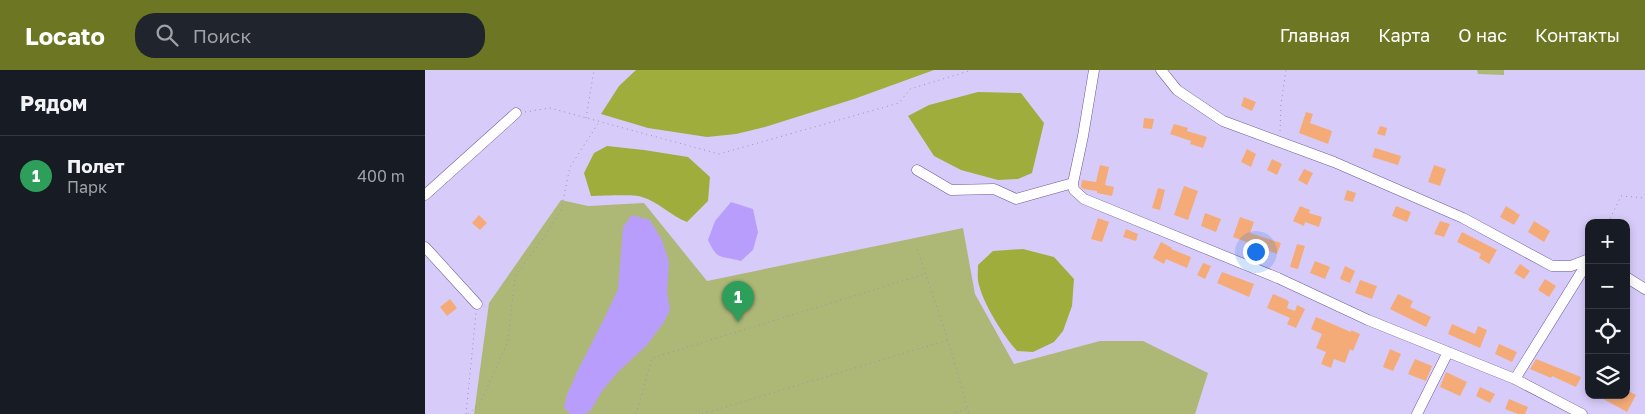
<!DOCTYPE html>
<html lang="ru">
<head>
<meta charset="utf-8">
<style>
	body { margin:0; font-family:"Golos Text",sans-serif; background:#20242c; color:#f1f3f6 }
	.controls { position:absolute; right:15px; bottom:15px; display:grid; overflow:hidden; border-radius:10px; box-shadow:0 2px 8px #0003 }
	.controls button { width:45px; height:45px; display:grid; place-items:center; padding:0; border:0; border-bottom:1px solid #363941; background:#171b24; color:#f1f3f6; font:25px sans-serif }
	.you { position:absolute; left:830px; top:181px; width:18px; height:18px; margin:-12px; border:4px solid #fff; border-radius:50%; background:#1a73e8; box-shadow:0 0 0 8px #1a73e833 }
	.badge { display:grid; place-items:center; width:32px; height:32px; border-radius:50%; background:#6d7723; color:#fff; font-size:16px; font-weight:700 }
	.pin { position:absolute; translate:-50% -41px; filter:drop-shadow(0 1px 2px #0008) }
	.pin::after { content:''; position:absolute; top:26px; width:18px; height:15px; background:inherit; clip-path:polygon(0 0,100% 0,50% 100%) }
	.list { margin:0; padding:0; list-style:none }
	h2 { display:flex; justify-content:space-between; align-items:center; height:65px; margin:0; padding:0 20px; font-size:21px }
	h2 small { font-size:16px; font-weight:400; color:#9ea1a6 }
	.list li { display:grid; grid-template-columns:32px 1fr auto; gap:15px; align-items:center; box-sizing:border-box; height:80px; padding:0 20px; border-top:1px solid #363941 }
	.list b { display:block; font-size:19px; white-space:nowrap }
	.list p { margin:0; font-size:16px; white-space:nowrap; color:#9ea1a6 }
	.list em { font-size:16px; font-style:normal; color:#9ea1a6 }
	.icon { flex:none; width:28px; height:28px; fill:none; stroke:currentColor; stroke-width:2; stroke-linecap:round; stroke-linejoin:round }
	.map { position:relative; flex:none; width:1220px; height:344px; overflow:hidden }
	header { display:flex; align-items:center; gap:30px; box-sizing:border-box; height:70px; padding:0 25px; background:#6d7723; color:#fff }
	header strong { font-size:24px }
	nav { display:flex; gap:28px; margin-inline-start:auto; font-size:18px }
	.search { width:350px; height:45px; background:#20242c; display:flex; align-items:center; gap:12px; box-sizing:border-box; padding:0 18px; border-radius:20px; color:#9ea1a6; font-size:19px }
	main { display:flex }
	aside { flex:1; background:#171b24 }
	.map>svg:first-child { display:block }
</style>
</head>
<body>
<header>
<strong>Locato</strong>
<div class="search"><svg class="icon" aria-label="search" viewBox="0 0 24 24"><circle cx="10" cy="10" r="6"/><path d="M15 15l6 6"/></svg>Поиск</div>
<nav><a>Главная</a><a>Карта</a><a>О нас</a><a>Контакты</a></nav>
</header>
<main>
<aside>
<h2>Рядом<small></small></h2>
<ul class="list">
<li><span class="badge" style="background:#2e9e5b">1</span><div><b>Полет</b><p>Парк</p></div><em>400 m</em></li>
</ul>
</aside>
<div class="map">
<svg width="1220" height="344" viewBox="0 0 1220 344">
	<rect width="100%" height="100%" fill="#d7ccf9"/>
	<path fill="#adb877" d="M1052,0H1079V5L1053,4Z
		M136,130L163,136L219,133L282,211L538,158L550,224L589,294L675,271H718L783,303L770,344H49L64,233Z"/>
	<path fill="#9ead3c" d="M211,0H509L429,29L340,57L311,64L282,67L223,58L176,44L194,16Z
		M553,22L596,23L619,53L607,103L593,109L573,110L536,100L509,86L483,46L504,35Z
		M182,76L219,80L263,87L285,107L283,131L262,152C246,146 234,132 217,127C208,124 178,126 166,126L159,103L169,83Z
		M598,179L629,187L649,209L647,236L638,261L629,272L608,282L592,281C578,265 559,235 554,215C552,209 553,201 553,195L568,181Z"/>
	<path fill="#b99dfc" d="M306,132L328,139L333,162L328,180L316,191C296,185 293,192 283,170L290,151Z
		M207,145L225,150L237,170L244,192L242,222L245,240L239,252L222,275L192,303L177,321L166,340L160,344H146L139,338L142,325L152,302L179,249L193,219L198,157Z"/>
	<path fill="#f4ab77" d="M819,27L831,32L827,41L816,36Z
		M881,42L888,44L885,53L907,61L903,74L874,63Z
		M719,48L729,49L727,59L718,58Z
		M749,54L763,58L762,61L782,67L778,78L765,74L766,71L745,64Z
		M955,56L962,58L960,66L952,64Z
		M950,78L976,86L973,95L947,87Z
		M822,79L831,84L826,97L816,92Z
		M847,89L857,94L852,105L842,100Z
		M675,95L684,97L680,115L689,117L687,126L672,123V121L658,119L656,117L657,110L671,112Z
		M1009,95L1021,99L1015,116L1003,112Z
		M879,99L888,103L882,115L873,110Z
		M759,116L773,121L763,150L749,145Z
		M733,118L740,120L735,140L727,138Z
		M922,120L931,123L928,132L919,130Z
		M875,136L885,140L884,143L897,147L894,157L880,152L879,156L868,151Z
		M971,136L986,142L982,152L967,146Z
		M1081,136L1095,145L1089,155L1075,147Z
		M780,143L796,149L791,162L776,156Z
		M54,145L62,153L55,160L47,153Z
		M815,147L829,152L825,163L856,173L852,184L808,167Z
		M673,148L684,152L677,172L666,169Z
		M1015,151L1025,154L1019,167L1009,164Z
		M1109,151L1125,161L1119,172L1103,162Z
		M701,159L713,164L711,171L698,167Z
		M1037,162L1072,180L1064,194L1054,188L1056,184L1032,172Z
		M736,172L747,178L746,179L766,187L762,198L741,189L739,194L728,188Z
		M872,174L880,176L873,199L865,197Z
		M890,191L905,197L900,209L885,203Z
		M778,193L786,196L780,209L772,205Z
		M1095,194L1105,201L1099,209L1089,203Z
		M920,196L930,201L925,213L915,209Z
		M797,202L829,214L824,227L792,213Z
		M1120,209L1131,216L1124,227L1113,220Z
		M935,210L952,216L947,229L930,223Z
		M848,224L862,230L864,232L862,238L870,241L872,235L880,239L871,258L862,254L865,248L842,238Z
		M973,224L988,231L985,237L1006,247L1001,257L965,239Z
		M25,229L32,238L22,246L15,237Z
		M891,247L926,262V260L935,264L928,281L925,279L920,293L909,289L906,298L896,294L901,282L891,278L897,264L886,259Z
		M1027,254L1050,264L1053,256L1062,260L1055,278L1023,264Z
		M1074,274L1092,282L1087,292L1070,284Z
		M965,279L976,284L968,301L958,297Z
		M990,289L1007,296L1001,311L983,304Z
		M1111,289L1156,307L1151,317L1127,306L1126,308L1105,299Z
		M1021,302L1042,312L1035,326L1015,317Z
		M1055,317L1070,324L1065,333L1051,326Z
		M1203,321L1211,325L1202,342L1171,325H1201Z
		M1084,329L1103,337L1100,344H1093L1080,339Z"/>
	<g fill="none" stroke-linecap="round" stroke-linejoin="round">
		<g stroke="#6e599d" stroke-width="11">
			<path id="street" d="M736,0L752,20L798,51L909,92L1038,148L1127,196H1146L1164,189
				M492,100L526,120L569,119L591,129L648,113L649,120L659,129L853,208L943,250L1090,309L1157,344
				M648,113L658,66L669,0
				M0,125L91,43
				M0,177L52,234
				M1201,207L1220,219
				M1090,309L1164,190
				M992,344L1023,282"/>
		</g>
		<path stroke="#9b91b8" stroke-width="1" stroke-dasharray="1 4" stroke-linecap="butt" d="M100,42L125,38L294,84L474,33L485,19L547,0
			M161,48L169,0
			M855,61L856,34L861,0
			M1183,153L1196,126L1220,128
			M492,179L523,270L544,344
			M41,344L51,243
			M43,344L55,334L83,271L90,206L120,166L136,140L145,97L174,52
			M211,344L227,288L500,204
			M277,344L523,270
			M526,344L542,339"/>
		<use href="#street" stroke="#fff" stroke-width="10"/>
	</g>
</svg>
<div class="controls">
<button>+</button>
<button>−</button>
<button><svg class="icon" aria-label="locate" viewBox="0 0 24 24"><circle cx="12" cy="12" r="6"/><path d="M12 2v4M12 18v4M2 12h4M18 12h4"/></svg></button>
<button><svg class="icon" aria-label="layers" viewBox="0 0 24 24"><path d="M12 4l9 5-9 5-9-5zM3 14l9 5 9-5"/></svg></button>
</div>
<div class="you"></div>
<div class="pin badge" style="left:313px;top:252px;background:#2e9e5b">1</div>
</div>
</main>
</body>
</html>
